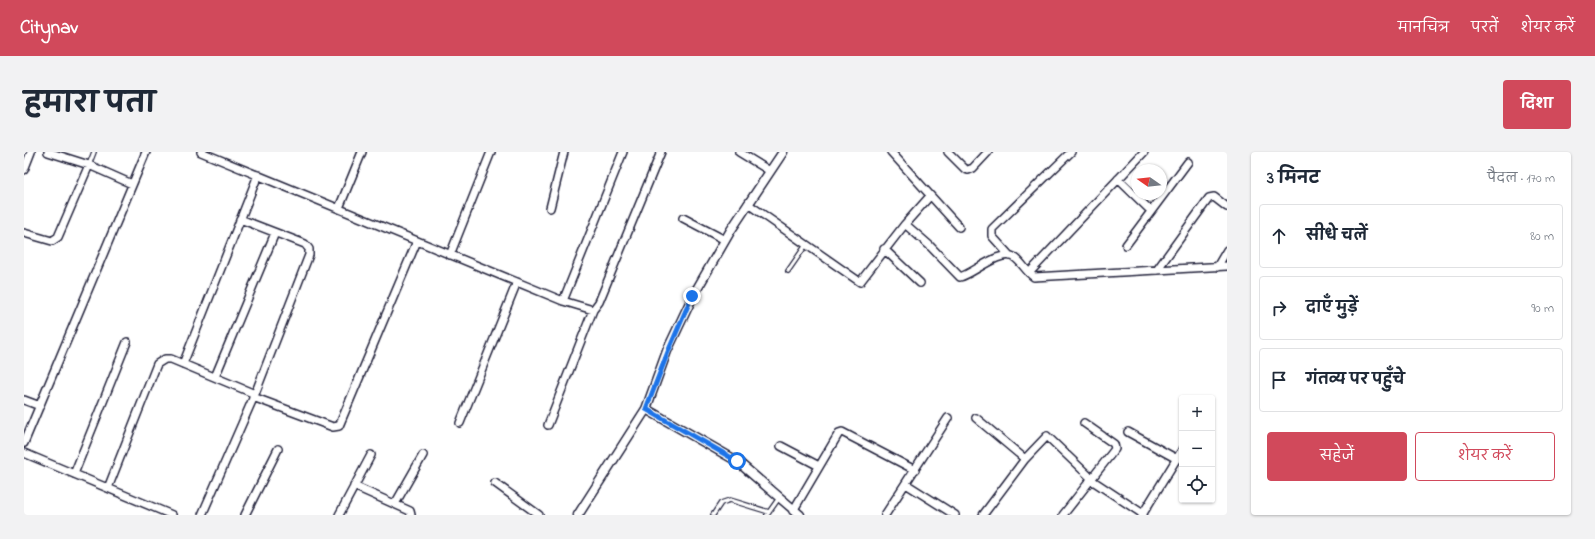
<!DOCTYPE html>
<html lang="hi">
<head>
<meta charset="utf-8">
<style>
	body { margin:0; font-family:"Indie Flower","Playpen Sans Deva",sans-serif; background:#f2f2f3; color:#1f2937 }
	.controls { position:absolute; right:12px; bottom:12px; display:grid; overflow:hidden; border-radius:4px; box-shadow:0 1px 3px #0004 }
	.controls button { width:36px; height:36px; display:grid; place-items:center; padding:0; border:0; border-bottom:1px solid #e0e1e3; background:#fff; color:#1f2937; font:20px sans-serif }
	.compass { position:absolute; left:1107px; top:12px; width:36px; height:36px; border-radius:50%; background:#fff; box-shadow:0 1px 3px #0004; rotate:284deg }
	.stop { position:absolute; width:12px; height:12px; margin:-9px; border:3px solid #1a73e8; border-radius:50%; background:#fff }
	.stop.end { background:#1a73e8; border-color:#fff; box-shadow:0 1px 4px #0008 }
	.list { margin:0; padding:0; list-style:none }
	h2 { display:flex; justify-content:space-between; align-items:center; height:52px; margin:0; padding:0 16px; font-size:17px }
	h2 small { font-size:13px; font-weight:400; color:#747a83 }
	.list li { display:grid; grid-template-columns:26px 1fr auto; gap:12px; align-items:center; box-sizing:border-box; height:64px; margin:0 8px 8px; padding:0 8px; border:1px solid #e0e1e3; border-radius:4px }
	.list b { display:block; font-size:15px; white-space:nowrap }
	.list em { font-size:13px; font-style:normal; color:#747a83 }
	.actions { display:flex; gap:8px; padding:12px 16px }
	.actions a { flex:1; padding:9px 0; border:1px solid #d1495b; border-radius:4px; text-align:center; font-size:14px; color:#d1495b }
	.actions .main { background:#d1495b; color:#fff }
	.icon { flex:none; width:22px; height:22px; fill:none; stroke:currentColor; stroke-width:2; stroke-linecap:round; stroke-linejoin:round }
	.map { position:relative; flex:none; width:1203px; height:363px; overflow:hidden; border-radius:4px }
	header { display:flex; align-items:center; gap:24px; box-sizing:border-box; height:56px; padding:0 20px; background:#d1495b; color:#fff }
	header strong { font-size:19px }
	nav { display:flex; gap:22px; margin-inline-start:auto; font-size:14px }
	.intro { display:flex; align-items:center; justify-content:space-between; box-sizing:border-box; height:96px; padding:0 24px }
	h1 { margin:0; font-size:28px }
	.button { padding:10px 18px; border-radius:4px; background:#d1495b; color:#fff; font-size:14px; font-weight:700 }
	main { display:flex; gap:24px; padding:0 24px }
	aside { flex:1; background:#fff; border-radius:4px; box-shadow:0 1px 3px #0004 }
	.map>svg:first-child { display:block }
</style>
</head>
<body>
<header>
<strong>Citynav</strong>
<nav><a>मानचित्र</a><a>परतें</a><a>शेयर करें</a></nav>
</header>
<div class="intro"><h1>हमारा पता</h1><a class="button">दिशा</a></div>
<main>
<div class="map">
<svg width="1203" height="363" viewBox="0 0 1203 363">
	<rect width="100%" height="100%" fill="#fff"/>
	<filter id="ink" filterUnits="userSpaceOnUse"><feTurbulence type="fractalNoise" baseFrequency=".025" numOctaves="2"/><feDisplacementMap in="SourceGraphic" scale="8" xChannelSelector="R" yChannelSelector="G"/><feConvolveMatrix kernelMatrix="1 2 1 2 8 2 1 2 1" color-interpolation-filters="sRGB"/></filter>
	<g filter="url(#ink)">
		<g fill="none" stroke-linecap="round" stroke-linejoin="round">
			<g stroke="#22223b" stroke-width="6">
				<path id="service" d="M65,13L70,0
					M764,119L782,93
					M689,363L697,351L706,348L745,360
					M743,363L755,346"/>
			</g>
			<g stroke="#22223b" stroke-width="10">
				<path id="minor" d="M24,0L65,13L108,32
					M177,0L539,149L569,158L575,150L637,0
					M715,0L746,19
					M867,0L935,75
					M924,0L941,17L944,18L949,16L964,0
					M0,18L7,0
					M1094,27L1127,59
					M724,52L836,130L881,72L905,93L936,125C949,122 976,97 990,105C998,110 1002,120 1010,125L1203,114
					M315,56L338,0
					M526,56L540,0
					M659,66L701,88
					M881,72L906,44
					M0,81L28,89L34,85L65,13
					M1102,93L1164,10
					M860,97L896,131
					M426,103L467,0
					M986,104L968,84V77L1047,0
					M1193,115L1203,98
					M1133,118L1185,46L1190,45L1203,55
					M1005,121L1120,0
					M539,149L599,0
					M159,212L234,23
					M191,225L251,81
					M229,245L309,275L315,274L393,89
					M0,248L16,254
					M952,266L1001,307
					M436,271L493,130
					M524,273L569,158
					M1104,280L1153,307
					M0,291L122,0
					M757,294L795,314
					M0,301L148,363
					M50,322L103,190
					M1066,327L1119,362
					M471,331L515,363
					M882,332L931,363
					M330,334L386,359L387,363
					M84,336L133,212L141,207H147L231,242
					M371,352L399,303
					M769,359L815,281L818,280L891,318
					M178,363L231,242L285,103V97L281,92L216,67
					M221,363L254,297
					M315,363L347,303
					M861,363L924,266
					M959,363L1001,307L1023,284L1067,326
					M1039,363L1091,297L1090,292L1060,271
					M1118,363L1158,298"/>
			</g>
			<g stroke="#22223b" stroke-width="11">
				<path id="tertiary" d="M622,257L713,309L776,363
					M554,363L622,257L643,199L669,144L707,78L759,0"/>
			</g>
			<use href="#service" stroke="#fff" stroke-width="3.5"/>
			<use href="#minor" stroke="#fff" stroke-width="7"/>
			<use href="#tertiary" stroke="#fff" stroke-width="8"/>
		</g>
	</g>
	<g fill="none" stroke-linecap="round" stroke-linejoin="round" filter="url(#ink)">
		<path stroke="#1a73e8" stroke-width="5" d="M668,144L644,200L622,257L713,309"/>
	</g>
</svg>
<div class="controls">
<button>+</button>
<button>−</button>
<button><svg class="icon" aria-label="locate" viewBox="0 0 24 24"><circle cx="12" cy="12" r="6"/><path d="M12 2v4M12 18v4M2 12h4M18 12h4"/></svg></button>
</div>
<svg class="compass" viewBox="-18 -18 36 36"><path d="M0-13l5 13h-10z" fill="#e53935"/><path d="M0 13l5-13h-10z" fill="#747a83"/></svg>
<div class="stop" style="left:713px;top:309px"></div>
<div class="stop end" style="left:668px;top:144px"></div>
</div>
<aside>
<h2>3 मिनट<small>पैदल · 170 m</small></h2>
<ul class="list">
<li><svg class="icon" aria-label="ahead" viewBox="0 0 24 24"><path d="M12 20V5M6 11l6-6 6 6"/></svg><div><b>सीधे चलें</b></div><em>80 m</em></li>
<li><svg class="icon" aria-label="right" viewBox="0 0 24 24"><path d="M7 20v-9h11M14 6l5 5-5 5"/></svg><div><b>दाएँ मुड़ें</b></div><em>90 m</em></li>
<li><svg class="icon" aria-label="arrive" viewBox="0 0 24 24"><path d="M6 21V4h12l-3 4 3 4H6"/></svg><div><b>गंतव्य पर पहुँचे</b></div></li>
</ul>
<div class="actions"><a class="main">सहेजें</a><a>शेयर करें</a></div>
</aside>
</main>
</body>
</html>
